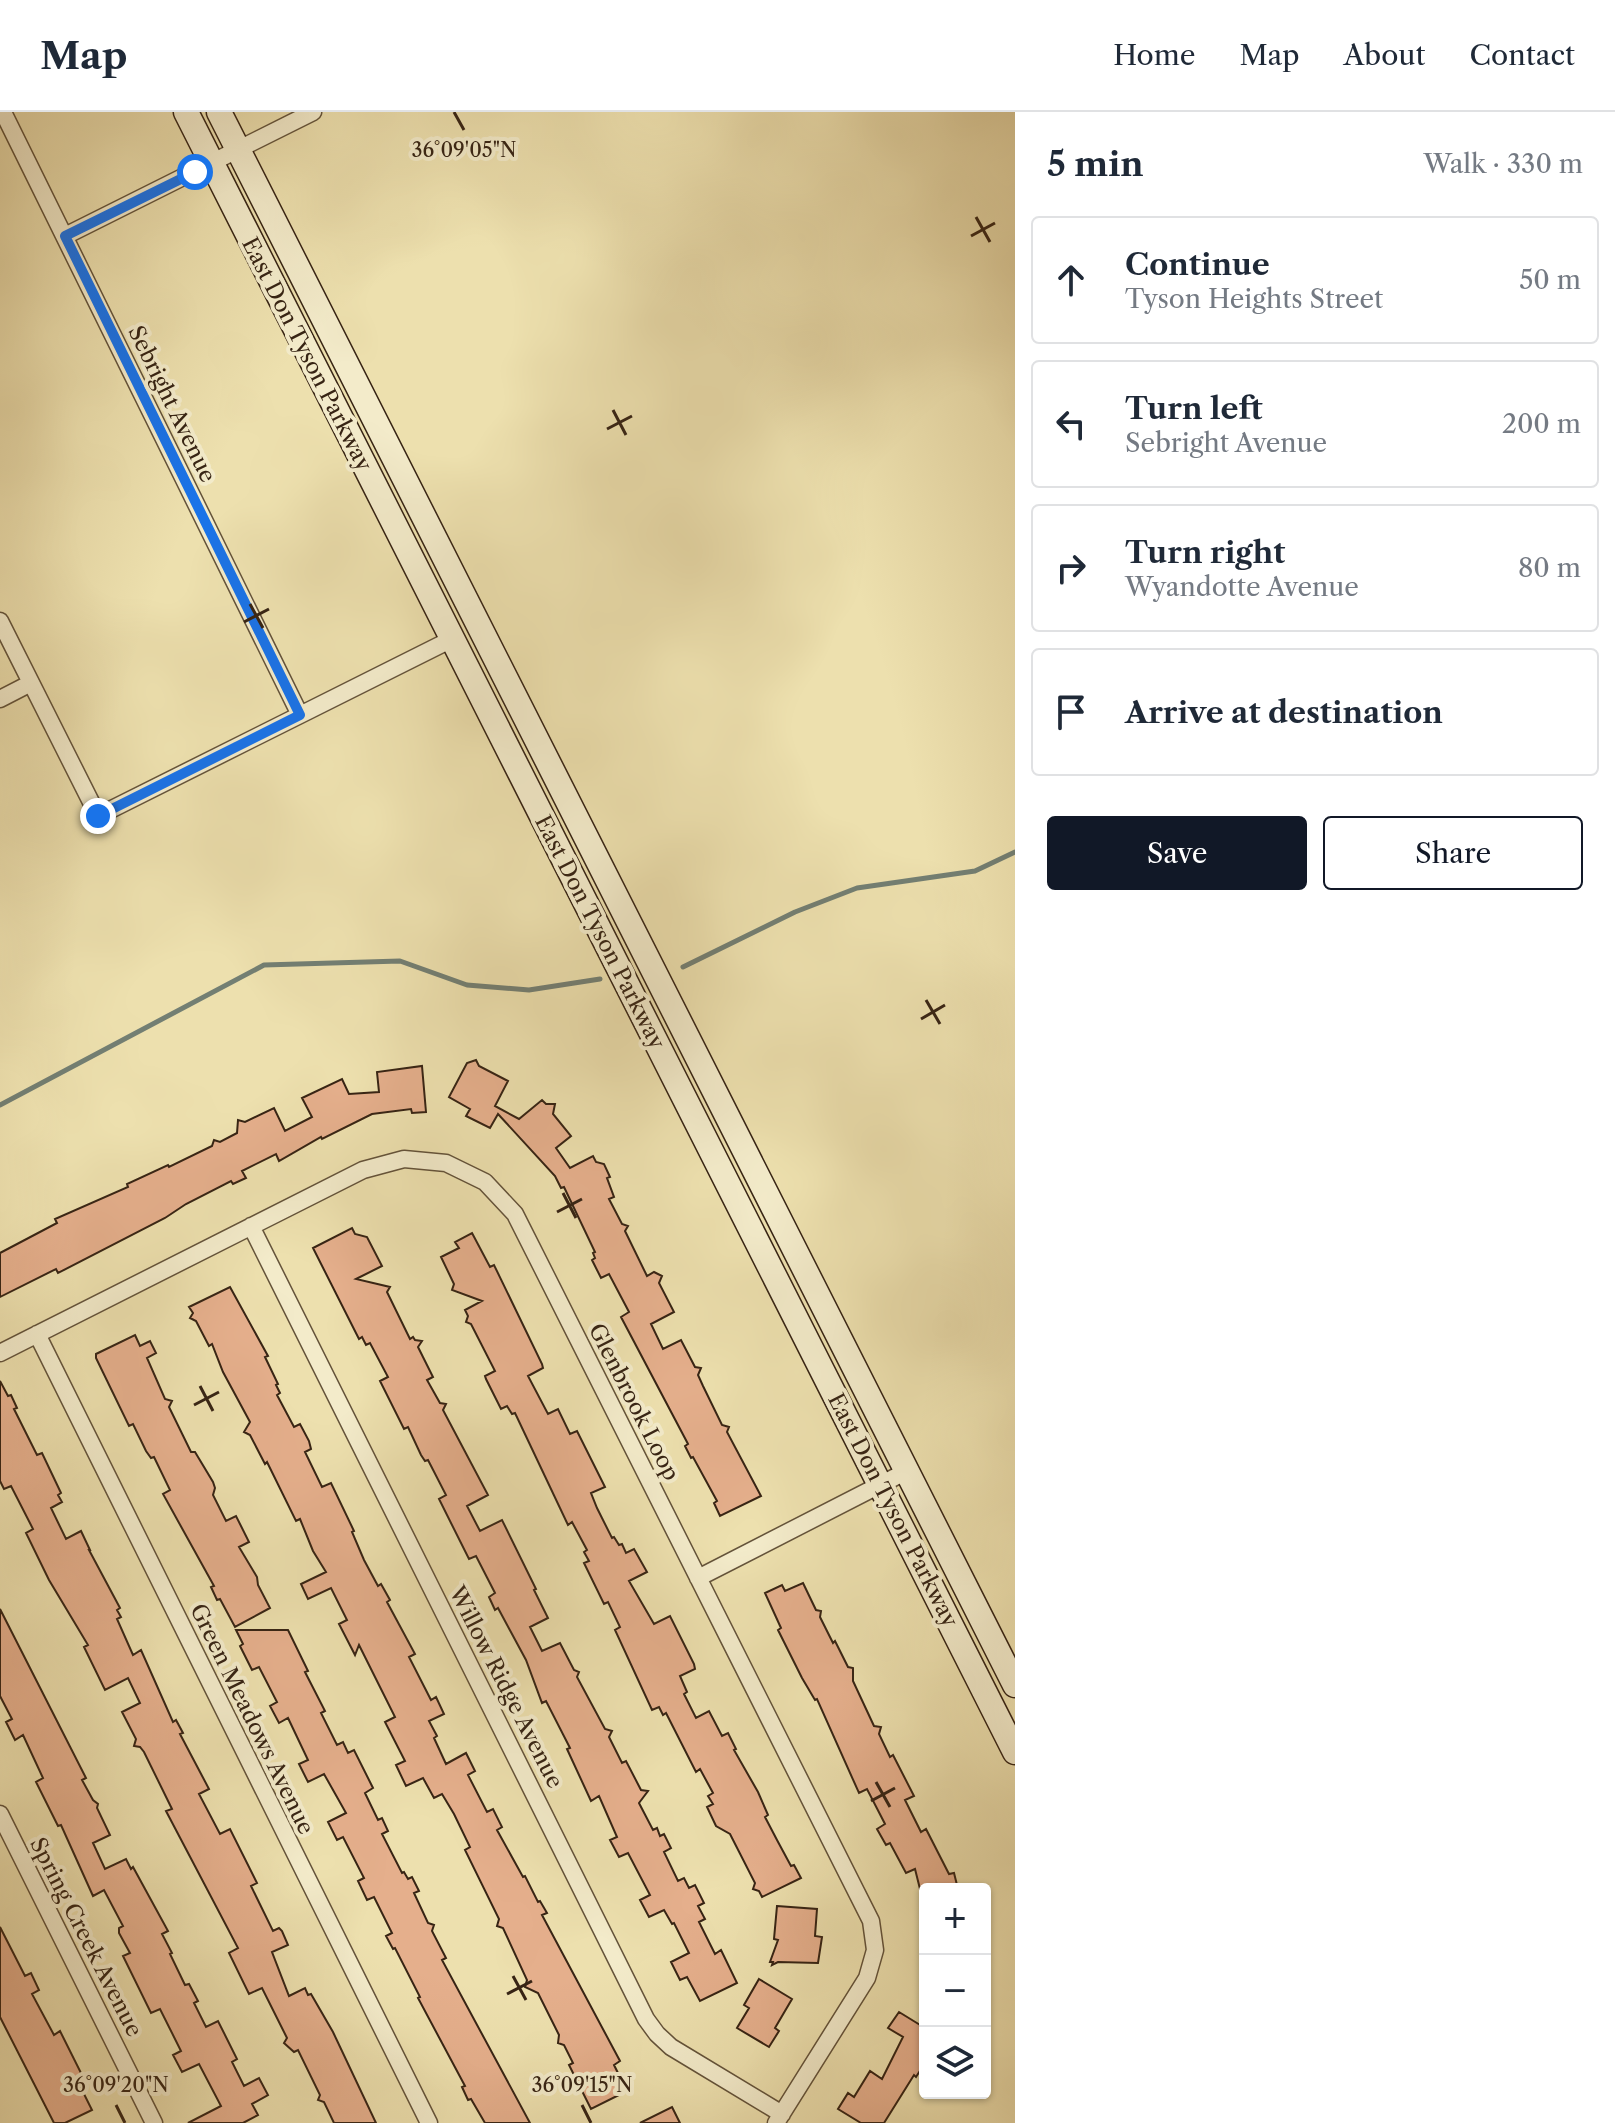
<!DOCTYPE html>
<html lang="en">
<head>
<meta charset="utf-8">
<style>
	body { margin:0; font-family:"Libre Caslon Text",serif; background:#f6f6f7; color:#1f2937 }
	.controls { position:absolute; right:24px; bottom:24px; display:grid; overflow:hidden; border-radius:8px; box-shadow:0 2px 6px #0004 }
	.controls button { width:72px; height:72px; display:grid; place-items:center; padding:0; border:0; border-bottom:2px solid #e0e1e3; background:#fff; color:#1f2937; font:40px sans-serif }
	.stop { position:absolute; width:24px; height:24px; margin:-18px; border:6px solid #1a73e8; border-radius:50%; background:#fff }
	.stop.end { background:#1a73e8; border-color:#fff; box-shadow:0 2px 8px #0008 }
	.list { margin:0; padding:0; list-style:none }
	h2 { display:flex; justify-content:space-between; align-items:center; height:104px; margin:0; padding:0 32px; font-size:34px }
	h2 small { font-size:26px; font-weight:400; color:#747a83 }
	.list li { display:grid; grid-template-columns:52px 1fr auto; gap:24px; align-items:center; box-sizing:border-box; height:128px; margin:0 16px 16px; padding:0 16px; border:2px solid #e0e1e3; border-radius:8px }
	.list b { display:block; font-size:30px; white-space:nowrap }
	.list p { margin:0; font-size:26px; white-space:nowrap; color:#747a83 }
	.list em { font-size:26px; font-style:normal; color:#747a83 }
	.actions { display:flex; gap:16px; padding:24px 32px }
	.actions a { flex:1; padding:18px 0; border:2px solid #111827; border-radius:8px; text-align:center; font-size:28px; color:#111827 }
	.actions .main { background:#111827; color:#fff }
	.icon { flex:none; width:44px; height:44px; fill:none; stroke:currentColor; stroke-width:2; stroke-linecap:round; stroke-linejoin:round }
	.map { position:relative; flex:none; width:1015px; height:2011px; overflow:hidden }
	header { display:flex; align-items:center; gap:48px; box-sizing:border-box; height:112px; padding:0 40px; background:#fff; border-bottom:2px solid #e0e1e3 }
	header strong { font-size:38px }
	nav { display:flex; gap:44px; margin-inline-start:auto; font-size:28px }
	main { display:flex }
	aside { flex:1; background:#fff }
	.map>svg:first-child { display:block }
</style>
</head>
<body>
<header>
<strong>Map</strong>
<nav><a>Home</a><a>Map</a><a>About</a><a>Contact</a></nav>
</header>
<main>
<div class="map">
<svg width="1015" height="2011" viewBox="0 0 1015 2011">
	<rect width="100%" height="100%" fill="#ede0ae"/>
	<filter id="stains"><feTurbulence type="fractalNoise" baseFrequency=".0025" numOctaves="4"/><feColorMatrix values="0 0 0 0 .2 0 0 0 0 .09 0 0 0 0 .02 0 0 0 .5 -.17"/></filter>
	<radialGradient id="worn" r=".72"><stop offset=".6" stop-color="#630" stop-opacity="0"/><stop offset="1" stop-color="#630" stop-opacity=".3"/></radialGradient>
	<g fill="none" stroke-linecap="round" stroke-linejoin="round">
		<path stroke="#737f73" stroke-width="5" d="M683,855L795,800L857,776L975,759L1015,740
			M0,993L264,853L400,849L467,873L529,878L600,867"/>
	</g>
	<path fill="#e5af8c" stroke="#372414" stroke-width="2" d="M476,948L479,954L508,969L495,994L519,1007L542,988L546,992H555L553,1002L571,1024L556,1036L570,1056L593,1044L596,1050L604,1052L610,1065L607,1066L614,1085L609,1087L622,1112L628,1114L625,1119L647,1164L654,1160L662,1164L659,1171L674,1200L651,1212L663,1237L681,1228L695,1255L701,1256L698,1263L703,1274L722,1313L729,1315L727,1320L761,1384L720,1404L714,1391L717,1389L693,1345L691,1346L685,1334L688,1332L621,1205L629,1200L609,1162L601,1166L592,1148L595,1146L593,1141L595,1140L564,1075L561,1076L555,1064L498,1002L490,1016L466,1004L470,997L449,985L467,951Z
		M422,954L426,1000L412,1001L411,997L372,1002L322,1027L321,1025L279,1049L276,1042L242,1059L246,1066L233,1072L231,1069L186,1092L165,1106L58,1161L56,1157L0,1185V1141L57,1111L55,1107L128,1075L127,1072L168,1053L169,1055L212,1034L214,1028L220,1030L237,1021L238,1008L245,1010L274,996L285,1019L312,1005L302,986L342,967L349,982L379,980L377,960Z
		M352,1116L355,1122L367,1125L382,1154L356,1167L390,1175L387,1180L410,1227L413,1225L415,1228L422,1229L418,1235L433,1265L427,1268L440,1291L446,1292L443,1298L488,1383L467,1394L480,1419L502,1408L536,1477L534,1478L548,1506L530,1515L542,1539L560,1531L574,1558L579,1560L577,1565L605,1617L612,1619L609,1625L622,1651L626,1649L641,1678L648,1679L639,1691L653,1718L657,1716L660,1724L664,1722L671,1736L664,1740L678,1769L684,1766L689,1776L695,1773L704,1791L698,1794L705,1807L699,1810L715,1842L721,1838L737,1871L700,1889L687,1865L680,1868L671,1850L689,1841L674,1811L672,1812L664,1798L649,1805L640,1788L650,1783L628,1741L619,1745L610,1728L617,1725L599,1684L591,1689L567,1637L570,1636L546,1589L542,1591L526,1548L498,1496L495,1498L489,1485L495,1481L476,1444L469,1447L439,1387L446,1383L428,1348L425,1349L421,1343L408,1315L404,1317L380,1269L388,1265L370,1231L366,1233L362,1225L359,1227L313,1136Z
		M472,1121L490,1155L494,1153L542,1252L543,1256L528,1264L548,1302L558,1297L570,1322L577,1319L605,1375L591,1381L597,1396L612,1426L614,1425L619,1433L622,1432L626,1441L634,1437L647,1460L629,1469L654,1512L670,1504L694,1552L695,1557L680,1564L687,1580L684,1582L696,1606L709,1599L722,1624L728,1621L736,1637L734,1638L758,1680L768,1703L765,1705L777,1728L791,1754L794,1753L801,1766L762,1785L759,1779L753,1777L755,1771L730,1722L716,1714L707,1695L713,1692L708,1684L713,1681L700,1657L696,1660L666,1601L663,1603L659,1595L652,1598L615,1518L620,1515L608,1490L604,1492L584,1451L589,1449L584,1440L587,1438L572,1410L568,1413L515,1301L512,1302L507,1294L501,1297L486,1267L485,1264L495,1259L471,1212L466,1210L468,1204L465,1198L482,1189L452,1178L454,1172L441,1145L459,1136L455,1130Z
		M230,1175L268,1244L265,1245L278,1272L276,1273L280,1281L277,1283L294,1315L300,1312L309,1329L311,1337L305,1340L322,1375L331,1371L354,1419L352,1420L364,1448L378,1474L381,1472L390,1488L387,1490L415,1542L409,1545L431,1588L436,1585L444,1602L429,1609L437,1624L434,1626L446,1652L466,1641L475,1659L468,1663L487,1700L493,1697L502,1715L497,1718L523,1765L525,1764L538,1790L540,1789L547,1801L542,1803L620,1949L614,1953L627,1979L591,1997L569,1953L573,1951L564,1933L558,1931L559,1923L538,1881L525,1875L527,1868L503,1816L497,1814L499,1807L465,1738L470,1735L454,1702L442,1682L434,1686L423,1666L406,1674L396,1653L405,1649L385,1610L395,1605L359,1533L355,1543L339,1512L347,1508L331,1476L308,1487L301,1472L326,1460L313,1439L300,1407L296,1409L267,1350L265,1352L250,1323L244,1320L250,1310L223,1260L212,1232L209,1234L196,1209L190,1206L193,1201L189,1195Z
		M135,1223L140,1234L150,1229L156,1241L147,1246L165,1287L172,1289L169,1295L191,1340H195L213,1370L215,1376L213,1383L226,1409L236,1404L249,1430L239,1435L257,1465L258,1473L270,1496L235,1515L220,1487L217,1488L211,1475L214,1474L163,1382L170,1378L154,1345L151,1346L146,1339L133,1312L129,1314L96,1246V1242Z
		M0,1269L8,1284L11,1283L17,1296L14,1297L37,1343L42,1341L61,1381L58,1383L62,1390L51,1396L66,1427L81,1419L90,1438H89L120,1496L117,1498L121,1505L117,1507L133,1543L141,1538L173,1610L176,1608L183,1621L180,1622L209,1677L199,1682L220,1722L230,1717L257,1771L251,1774L273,1819L279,1816L282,1819L288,1833L272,1840L289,1884L305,1876L308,1883L311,1882L333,1920L376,2011H334L324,1990L318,1988L320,1983L298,1938L294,1940L284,1931L287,1926L262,1876L249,1882L229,1841L238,1836L166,1699L172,1697L144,1640L140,1635L134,1634L136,1627L122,1600L140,1591L128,1566L105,1578L84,1535L88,1533L49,1468L26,1421L33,1417L11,1374L4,1377L0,1369Z
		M803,1471L816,1498L821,1499L820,1505L833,1531L835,1529L848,1555L853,1556V1569L874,1614L881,1615L879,1622L890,1645L893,1643L914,1684L905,1688L921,1720L926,1717L949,1762L954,1761L958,1777H920L915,1757L906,1761L890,1731L886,1733L877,1717L885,1712L867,1677L859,1681L817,1587L815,1588L802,1566L778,1518L781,1516L765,1481L782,1473L785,1479Z
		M0,1497L86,1666L82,1668L93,1688L98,1692L97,1696L110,1723L93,1731L105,1757L126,1747L131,1757L133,1755L168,1819L162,1822L172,1841L170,1842L185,1873L189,1872L198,1889L194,1891L206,1915L218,1909L237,1947L232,1950L244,1974L259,1966L268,1983L252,1992L258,2003L243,2011H188L221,1994L199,1952L182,1960L173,1943L181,1939L160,1897L151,1901L123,1844L130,1841L119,1821V1816L123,1814L104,1778L93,1784L61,1713L58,1714L36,1670L43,1666L23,1623L15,1628L6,1610L12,1607L0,1584Z
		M236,1518H288L308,1559L305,1560L325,1599L321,1601L337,1633L343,1630L348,1641L354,1638L373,1676L365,1681L378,1708L382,1706L388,1719L382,1722L402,1761L404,1760L408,1767L412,1765L419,1779L414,1781L428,1811L434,1813L432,1819L446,1846L442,1848L530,2011H485L471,1987L468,1988L462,1975L465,1974L418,1886L420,1885L395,1836L393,1837L386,1824L392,1821L374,1785L367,1788L358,1769L364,1766L343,1725L337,1728L328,1710L346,1701L324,1662L308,1670L299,1652L308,1648L288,1606L279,1611L270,1594L277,1590L259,1555L252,1558L240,1534L243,1532Z
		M777,1794L817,1797L815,1824L822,1825L818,1851L778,1850L772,1853L773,1850H770L778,1828L774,1827Z
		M0,1815L25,1864L31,1861L39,1878L32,1882L54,1923L60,1919L87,1973L81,1976L92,1998L65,2011H54L0,1905Z
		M759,1867L792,1887L775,1916L779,1919L769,1935L737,1916L749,1896L744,1893Z
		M899,1900L925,1916V1951L916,1965L914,1963L884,2011H861L838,1997L848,1981L854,1985L870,1959L882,1967L903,1925L888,1916Z
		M672,1995L680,2011H640Z"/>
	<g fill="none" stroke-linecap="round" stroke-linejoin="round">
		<g stroke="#64533a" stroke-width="19">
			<path id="street" d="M3,0L300,603
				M65,124L313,0
				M0,509L98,704L452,527
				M0,587L31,571
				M251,1114L646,1907L657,1922L671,1935L782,2002
				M37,1222L429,2011
				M0,1241L363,1058L404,1047L446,1051L485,1070L515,1102L871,1809L875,1838L867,1866L776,2011
				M698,1466L907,1359
				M0,1702L154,2011"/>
		</g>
		<g stroke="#372414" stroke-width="27">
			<path id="secondary" d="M186,0L1015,1640
				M219,0L1015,1573"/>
		</g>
		<use href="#street" stroke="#f3ebca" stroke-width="16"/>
		<use href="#secondary" stroke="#f3ebca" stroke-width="24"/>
	</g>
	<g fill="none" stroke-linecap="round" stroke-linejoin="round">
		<path stroke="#1a73e8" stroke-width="10" d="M98,704L300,603L65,124L195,60"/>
	</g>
	<path fill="none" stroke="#372414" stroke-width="3" d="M454,0L464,18M976,105L990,130M971,124L995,111M613,298L626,323M607,317L632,304M250,492L263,516M244,510L269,497M926,888L940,912M921,907L945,893M563,1081L576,1106M557,1100L582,1087M200,1274L213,1299M194,1293L219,1280M876,1670L890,1695M871,1689L895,1676M513,1864L526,1888M507,1882L532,1869M116,1993L125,2011M582,1993L591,2011"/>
	<g text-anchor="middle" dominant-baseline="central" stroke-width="8" stroke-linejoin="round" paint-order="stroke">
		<g font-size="22" fill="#372414" stroke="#f3ebca">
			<text transform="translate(307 242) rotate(63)">East Don Tyson Parkway</text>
			<text transform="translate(172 292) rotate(64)">Sebright Avenue</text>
			<text transform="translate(600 820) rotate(63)">East Don Tyson Parkway</text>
			<text transform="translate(634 1290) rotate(63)">Glenbrook Loop</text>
			<text transform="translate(893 1398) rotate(63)">East Don Tyson Parkway</text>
			<text transform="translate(506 1575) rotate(63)">Willow Ridge Avenue</text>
			<text transform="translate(252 1607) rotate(64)">Green Meadows Avenue</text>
			<text transform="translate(86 1825) rotate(63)">Spring Creek Avenue</text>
		</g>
	</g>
	<g font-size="20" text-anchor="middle" fill="#372414" stroke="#f3ebca" stroke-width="8" stroke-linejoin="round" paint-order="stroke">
		<text x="464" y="45">36°09'05"N</text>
		<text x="116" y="1980">36°09'20"N</text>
		<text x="582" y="1980">36°09'15"N</text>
	</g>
	<rect width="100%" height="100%" filter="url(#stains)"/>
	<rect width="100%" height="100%" fill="url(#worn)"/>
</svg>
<div class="controls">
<button>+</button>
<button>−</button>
<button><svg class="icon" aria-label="layers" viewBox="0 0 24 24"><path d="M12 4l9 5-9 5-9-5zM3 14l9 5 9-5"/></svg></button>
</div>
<div class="stop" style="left:195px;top:60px"></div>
<div class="stop end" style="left:98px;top:704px"></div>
</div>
<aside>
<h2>5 min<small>Walk · 330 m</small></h2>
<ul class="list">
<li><svg class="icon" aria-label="ahead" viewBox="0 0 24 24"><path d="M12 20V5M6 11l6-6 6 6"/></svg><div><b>Continue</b><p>Tyson Heights Street</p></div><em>50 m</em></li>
<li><svg class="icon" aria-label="left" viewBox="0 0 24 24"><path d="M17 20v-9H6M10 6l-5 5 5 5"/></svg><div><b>Turn left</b><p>Sebright Avenue</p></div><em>200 m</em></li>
<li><svg class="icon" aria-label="right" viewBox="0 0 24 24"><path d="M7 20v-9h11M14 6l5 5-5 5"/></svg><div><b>Turn right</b><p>Wyandotte Avenue</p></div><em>80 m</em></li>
<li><svg class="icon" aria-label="arrive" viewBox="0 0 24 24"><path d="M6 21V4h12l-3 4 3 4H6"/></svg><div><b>Arrive at destination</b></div></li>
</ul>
<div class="actions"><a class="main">Save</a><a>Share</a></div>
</aside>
</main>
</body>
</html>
